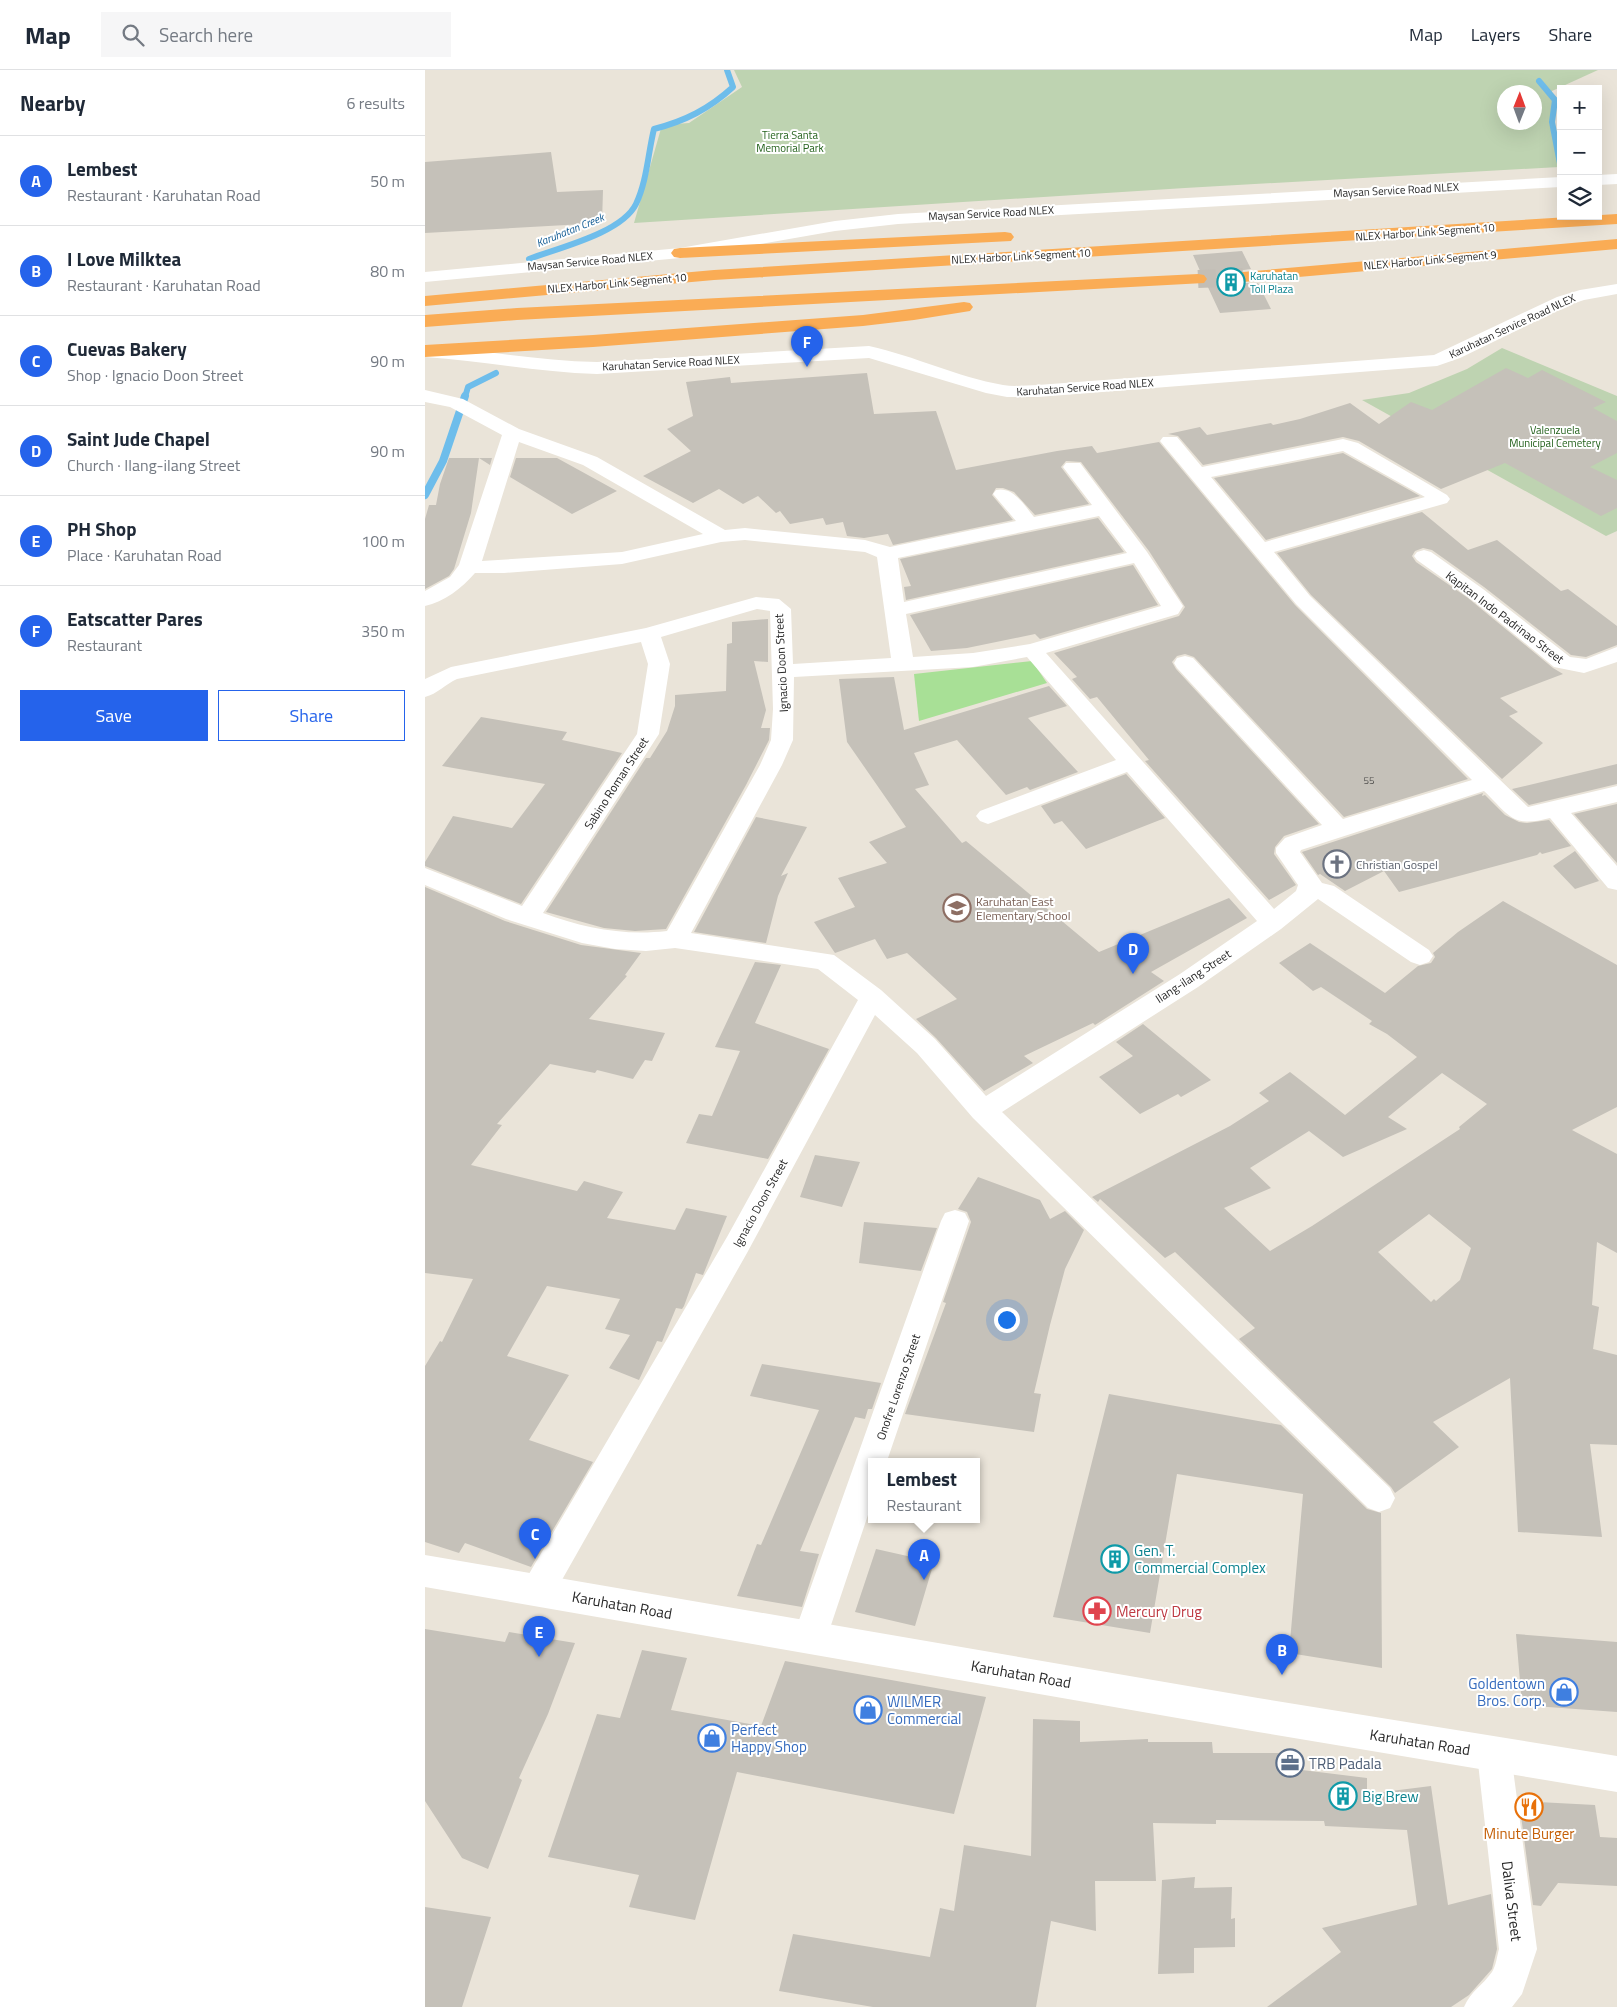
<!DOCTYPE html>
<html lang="en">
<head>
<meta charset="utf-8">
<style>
	body { margin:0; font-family:"Titillium Web",sans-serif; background:#f6f6f7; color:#1f2937 }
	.controls { position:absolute; right:15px; top:15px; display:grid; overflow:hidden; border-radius:0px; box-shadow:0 5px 20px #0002 }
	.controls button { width:45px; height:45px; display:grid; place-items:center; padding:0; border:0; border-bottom:1px solid #e0e1e3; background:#fff; color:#1f2937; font:25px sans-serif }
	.compass { position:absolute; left:1072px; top:15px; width:45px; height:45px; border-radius:50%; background:#fff; box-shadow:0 5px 20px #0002; rotate:1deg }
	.you { position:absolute; left:581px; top:1249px; width:18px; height:18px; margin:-12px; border:4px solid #fff; border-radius:50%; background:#1a73e8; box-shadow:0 0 0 8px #1a73e833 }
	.badge { display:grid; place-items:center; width:32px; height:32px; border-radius:50%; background:#2563eb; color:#fff; font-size:16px; font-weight:700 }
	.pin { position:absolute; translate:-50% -41px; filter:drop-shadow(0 1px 2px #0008) }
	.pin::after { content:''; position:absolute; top:26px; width:18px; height:15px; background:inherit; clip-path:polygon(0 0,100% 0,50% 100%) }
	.popup { position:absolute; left:443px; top:1388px; width:112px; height:65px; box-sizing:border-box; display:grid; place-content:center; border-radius:0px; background:#fff; filter:drop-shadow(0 1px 4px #0005); font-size:16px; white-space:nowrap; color:#747a83 }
	.popup b { font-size:19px; color:#1f2937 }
	.popup::after { content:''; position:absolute; left:50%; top:100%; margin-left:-10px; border:10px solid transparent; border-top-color:#fff }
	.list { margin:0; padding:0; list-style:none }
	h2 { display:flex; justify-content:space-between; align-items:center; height:65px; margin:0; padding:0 20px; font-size:21px }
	h2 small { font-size:16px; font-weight:400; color:#747a83 }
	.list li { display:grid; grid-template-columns:32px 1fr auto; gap:15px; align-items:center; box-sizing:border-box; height:90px; padding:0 20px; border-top:1px solid #e0e1e3 }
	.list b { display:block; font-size:19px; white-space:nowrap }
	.list p { margin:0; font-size:16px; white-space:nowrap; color:#747a83 }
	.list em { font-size:16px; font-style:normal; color:#747a83 }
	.actions { display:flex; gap:10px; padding:15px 20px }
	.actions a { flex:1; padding:11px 0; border:1px solid #2563eb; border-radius:0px; text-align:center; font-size:18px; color:#2563eb }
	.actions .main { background:#2563eb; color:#fff }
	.icon { flex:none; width:28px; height:28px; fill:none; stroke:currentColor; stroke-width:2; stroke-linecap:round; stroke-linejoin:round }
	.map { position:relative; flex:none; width:1192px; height:1937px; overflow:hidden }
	header { display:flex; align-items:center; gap:30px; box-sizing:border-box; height:70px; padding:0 25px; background:#fff; border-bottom:1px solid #e0e1e3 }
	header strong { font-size:24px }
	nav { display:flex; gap:28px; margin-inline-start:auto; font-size:18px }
	.search { width:350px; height:45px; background:#f6f6f7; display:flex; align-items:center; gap:12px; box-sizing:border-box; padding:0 18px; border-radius:0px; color:#747a83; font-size:19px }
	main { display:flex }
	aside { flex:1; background:#fff }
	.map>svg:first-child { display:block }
</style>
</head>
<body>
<header>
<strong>Map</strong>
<div class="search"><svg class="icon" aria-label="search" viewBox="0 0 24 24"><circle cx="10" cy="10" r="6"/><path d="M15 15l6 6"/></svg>Search here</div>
<nav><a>Map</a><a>Layers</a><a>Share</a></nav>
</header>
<main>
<aside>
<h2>Nearby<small>6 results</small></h2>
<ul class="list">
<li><span class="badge">A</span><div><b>Lembest</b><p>Restaurant · Karuhatan Road</p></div><em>50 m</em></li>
<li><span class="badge">B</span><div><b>I Love Milktea</b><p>Restaurant · Karuhatan Road</p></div><em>80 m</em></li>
<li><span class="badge">C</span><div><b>Cuevas Bakery</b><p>Shop · Ignacio Doon Street</p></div><em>90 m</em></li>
<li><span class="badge">D</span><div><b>Saint Jude Chapel</b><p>Church · Ilang-ilang Street</p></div><em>90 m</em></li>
<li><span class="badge">E</span><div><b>PH Shop</b><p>Place · Karuhatan Road</p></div><em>100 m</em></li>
<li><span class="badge">F</span><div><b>Eatscatter Pares</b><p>Restaurant</p></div><em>350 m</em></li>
</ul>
<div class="actions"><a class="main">Save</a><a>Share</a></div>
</aside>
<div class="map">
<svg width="1192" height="1937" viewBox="0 0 1192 1937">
	<rect width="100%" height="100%" fill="#eae4d9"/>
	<path fill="#a8e096" d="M607,591L622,613L494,651L489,604Z"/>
	<path fill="#bed3b1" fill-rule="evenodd" d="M309,0H1173L1127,21V47L1134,97L760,118L209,153L237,55L264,53L317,17ZM1080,22H1110V52H1080Z
		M1077,278L1192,326V461L1181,466L937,330L984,323L1042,299Z"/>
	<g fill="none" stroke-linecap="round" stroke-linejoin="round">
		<path stroke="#6ebdeb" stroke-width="6" d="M1114,11L1130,30L1127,52L1136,99
			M104,189C133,178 197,163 211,134C222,111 223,83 229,59C260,51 284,39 308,17L302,0
			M40,327L43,317L71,303"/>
		<path stroke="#6ebdeb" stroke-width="8" d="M0,425L18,391L40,326"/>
	</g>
	<path fill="#c5c1b9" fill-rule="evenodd" d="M126,82L132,122L178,120L177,153L0,163V92Z
		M817,181L826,199L812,201L808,208L812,213H833L846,239L795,243L781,213L784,208L776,203L768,185Z
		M1081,298L1103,308L1117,300L1181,332L1168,338L1192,351V383L1165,397L1192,410V438L1176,446L1080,393L1016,419L934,371L918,367L778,395L753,366L743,364L775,357L782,365L846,353L848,355L875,349L925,333L954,354L986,332L1007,340Z
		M442,303L449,344L511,341L531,400L632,381L667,376L672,383L734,372L870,535L1043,709L919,747L769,587L760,584L752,586L747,592L751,599L894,754L859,766L850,777L849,784L871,815L844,830L720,691L724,690L672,627L665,629L647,609L652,607L629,583L754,546L760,537L724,481L656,392L641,391L636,397L664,434L610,445L589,422L578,418H571L567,425L588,450L468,475L463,464L439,468L422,466L418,452L401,455L398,448L365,454L355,441L351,443L333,426L318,434L294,419L268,433L218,406L266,381L242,359L268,346L261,312L305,307L306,313Z
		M918,383L995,426L841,470L789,408Z
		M24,388H67L65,395L54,388L46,443L29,499L24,506L0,519V449L4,435H11L15,414Z
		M91,388H132L192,421L147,444L85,407Z
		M997,442L1043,480L1072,470L1136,521L1143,519L1192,556V575L1161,587L1146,585L1059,517L1007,480L998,478L990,481L987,486L991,492L1043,528L1128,598L1138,604L1075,628L1093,642L1084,646L1118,673L1077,709L886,525L852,483Z
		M673,448L699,482L481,530L479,517L486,516L475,489Z
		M708,495L733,535L615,569L610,564L542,578L506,581L485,545Z
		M343,549V592L329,591L341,640L336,658H345L344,670L321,715L241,859L210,861L179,858L121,842L221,688H225L242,661L250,636V625L301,621L302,574L307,573V552Z
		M469,607L479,660L624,616L642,636L603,648L653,702L605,720L602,717L581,725L532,670L489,683L504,715L490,719L537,773L541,771L674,882L804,828L822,848L726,902L739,911L670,955L668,953L599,986L608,993L559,1021L511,968L491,949L532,929L482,883L462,889L450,869L410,883L389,852L430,837L413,808L462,793L444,772L481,757L422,672L414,609Z
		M56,647L142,662L137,670L197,683L96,834L0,796V792L28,746L87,758L120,714L17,696Z
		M1192,694V714L1104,735L1087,719Z
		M701,704L740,748L661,779L637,751L629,754L616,736Z
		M1058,723L1057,726L1060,725L1080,745L1094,752L1102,753L1124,750L1146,776L1117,784L1115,782L1112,785L974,822L959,801L920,821L895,804L893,805L877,782Z
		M1192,734V793L1149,744Z
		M331,747L382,757L356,806L363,803L353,826L341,873L269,862Z
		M1150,781L1174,811L1150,819L1128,796Z
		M0,817L80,851L156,875L216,883L200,905L202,906L164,949L240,963L227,991L220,990L208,1009L172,1000L170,1003L125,994L72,1054L77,1055L46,1095L152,1121L159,1111L198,1122L182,1148L250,1160L261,1138L302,1146L278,1205L271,1203L259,1236L257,1239L251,1238L237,1272L232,1271L214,1310L184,1298L205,1265L180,1259L195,1229L122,1216L82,1286L144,1305L104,1370L168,1392L106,1497L40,1473L34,1483L0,1472V1296L15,1271L17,1272L48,1209L0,1203Z
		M1078,831L1192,895V1037L1147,1060L1192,1084V1183L1172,1172L1167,1235L1174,1237L1168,1279L1192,1285V1375L1165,1374L1177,1467L1093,1462L1085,1308L1008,1352L1034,1377L970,1423L966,1417L814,1269L830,1258L750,1182L740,1188L675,1129L673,1132L667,1127L805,1056L844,1031L834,1023L865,1002L920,1045L992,987L962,964L944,954L947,951L896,917L888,921L854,893L885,873L960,923L993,896L1006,893L1010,887L1008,883L1033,862ZM1017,1003L1062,1034L1034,1057L1035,1059L887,1156L845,1181L799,1138L846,1118L825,1098L884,1061L918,1087L982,1059L963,1047ZM1004,1144L1046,1178L1035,1210L1011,1231L1009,1229L1006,1232L953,1182Z
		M330,892L356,895L330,953L404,979L343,1089L261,1073L274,1044L287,1046L315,981L290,977Z
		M718,954L786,1010L756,1027L753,1024L715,1044L674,1007L708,986L691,972Z
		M390,1085L435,1092L417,1137L375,1127Z
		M553,1107L615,1130L625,1149L640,1141L659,1160L640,1199L625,1255L609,1323L616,1324L609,1362L480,1344L521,1233L518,1232L546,1152L542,1142L533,1139Z
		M439,1152L512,1158L496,1201L434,1193Z
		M337,1294L456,1313L447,1339H443L440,1349L430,1347L375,1481L394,1484L377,1537L312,1526L332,1474L336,1475L394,1340L325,1326Z
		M684,1324L856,1355L942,1439L956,1443L957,1598L864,1583L878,1424L752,1404L725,1563L628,1547Z
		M451,1479L509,1492L490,1556L430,1542Z
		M0,1559L80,1572L84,1562L150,1573L123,1644L94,1708L97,1710L63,1799L37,1788L0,1731Z
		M1091,1564L1192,1572V1642L1097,1635Z
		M217,1580L262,1588L246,1640L336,1656L360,1591L561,1627L529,1744L312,1702L270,1850L204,1837L214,1805L123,1787L172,1644L195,1648Z
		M608,1649L655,1651V1672L723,1669V1672H787L788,1683H876L877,1700L942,1708V1724L1006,1716L1023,1835L1066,1824L1072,1879L1067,1899L1044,1925L1026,1937H842L916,1882L897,1858L992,1835L982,1760L900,1756L899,1751L791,1750V1754L728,1753L731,1811H670L671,1861L626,1851L611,1937H448L354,1921L368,1864L505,1887L515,1838L529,1841L539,1775L606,1786Z
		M1094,1731L1170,1735L1175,1767L1192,1768V1816L1133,1813L1116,1836L1108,1835Z
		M770,1807L769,1818L807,1817L806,1849L810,1848V1877L769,1878V1903L733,1904L737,1810Z
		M0,1837L66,1847L37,1937H0Z"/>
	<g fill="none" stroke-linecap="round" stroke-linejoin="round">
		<path stroke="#c3beb6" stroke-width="18" stroke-dasharray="18 9" stroke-linecap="butt" d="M773,209L818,207"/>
		<path fill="#fff" fill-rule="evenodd" d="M0,320L38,329L94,359L172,387L300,460L320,458L440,470L465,477L591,451L568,424L571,420C588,416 599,435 609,447L667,435L638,397L641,393H655L722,482L758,536L753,544L621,583L849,839L871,821L873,815L851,783V778L860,768L897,755L752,598L749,593L752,588L760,586L768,588L918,749L1047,710L871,534L735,371L738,367H752L777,397L918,369L933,373L1022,425L1025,429L1022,433L849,482L885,526L1103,737L1192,716V732L1146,743L1192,796V820L1183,818L1125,748C1087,758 1085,746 1059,721L876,780L875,782L897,813L909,816L1004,880L1008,886L1004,892L995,895L986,892L893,829L856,859L773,917L577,1042L965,1418L970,1428L965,1438L954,1442L943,1438L548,1048L492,983L450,945L322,1183L125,1531L113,1535L101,1531L97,1520L101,1509L302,1167L433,930L393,899L250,878L221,881L190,879L157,873L81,849L0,815V798L97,836L212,664L223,594L216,572L32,609C21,614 12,624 0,627V609L26,597L221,558L331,527L354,529L366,539L368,594L466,588L452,487L440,482L320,470L296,472L197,494L79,503H50C37,518 19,532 0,536V521L25,507L34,495L77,365L25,337L0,332ZM94,372L158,395L278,464L197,482L57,491ZM918,381L1000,427L840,472L786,407ZM674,446L702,483L479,532L473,488ZM709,493L736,536L605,574L548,583L488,587L481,544ZM332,539L345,541L348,639L346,670L335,695L242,861C199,866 158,858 118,843L234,664L245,594L236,567ZM602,587L691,690L555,741L551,746L555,751L563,754L571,751L702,702L832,851L755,904L561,1026L510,969L456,920L409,885L266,863L357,695L368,670L369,607L548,597Z
			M999,480L1006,482L1058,519L1145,587L1161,589L1192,577V592L1159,603L1129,597L1044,527L992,490L989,486L992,482Z
			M530,1140L540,1143L544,1151L462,1391H446V1436L402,1567L397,1578L385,1583L373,1578L368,1567L516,1151L520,1143Z
			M1069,1667L1081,1672L1086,1684L1112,1879L1097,1924L1087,1937H1039C1046,1921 1057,1916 1067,1902C1071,1896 1072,1886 1074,1879L1052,1684L1057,1672Z"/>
		<path fill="#fff" fill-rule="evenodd" d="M1192,104V114L1173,115V105Z
			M1136,107V117L473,154L410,161L255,188L0,212V202L255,178L410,151L473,144Z
			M1192,214V224L1159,230L1144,235L1035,288L1012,296L613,327H582L561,323L444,288L172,304C115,302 57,291 0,287V275C57,280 115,291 172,292L444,276C490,286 532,307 578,315C590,317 601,315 613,315L1009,285L1132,227L1155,220Z
			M0,1485L833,1628L1192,1686V1722L833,1662L0,1517Z"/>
		<path fill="#faac55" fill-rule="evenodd" d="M1192,144V154L289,210L0,236V226L289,200Z
			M580,162L586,163L589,167L586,171L255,188L249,187L246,183L249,179L255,178Z
			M1192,169V179L818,212L812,211L809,207L812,203L818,202Z
			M773,204L779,205L782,209L779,213L92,250L0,257V245L92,238Z
			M539,232L545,233L548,237L545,241L489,250L438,256L168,277L0,287V275L168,265L438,245Z"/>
	</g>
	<defs>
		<g id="building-ring" transform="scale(1.4375)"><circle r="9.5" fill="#fff" stroke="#0f9aa8" stroke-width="1.5"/><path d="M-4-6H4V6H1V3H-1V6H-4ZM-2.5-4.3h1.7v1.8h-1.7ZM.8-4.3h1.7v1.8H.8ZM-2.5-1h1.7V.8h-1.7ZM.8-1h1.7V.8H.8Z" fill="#0f9aa8"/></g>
		<g id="church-ring" transform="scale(1.4375)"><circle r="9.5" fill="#fff" stroke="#6b7280" stroke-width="1.5"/><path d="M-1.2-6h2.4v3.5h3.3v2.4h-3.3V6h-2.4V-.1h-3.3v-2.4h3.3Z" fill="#6b7280"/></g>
		<g id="school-ring" transform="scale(1.4375)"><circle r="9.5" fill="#fff" stroke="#8d6e63" stroke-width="1.5"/><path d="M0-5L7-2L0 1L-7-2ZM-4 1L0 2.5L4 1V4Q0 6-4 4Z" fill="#8d6e63"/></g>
		<g id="pharmacy-ring" transform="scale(1.4375)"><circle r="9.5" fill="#fff" stroke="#e0444e" stroke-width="1.5"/><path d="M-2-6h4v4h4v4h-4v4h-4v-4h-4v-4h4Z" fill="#e0444e"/></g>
		<g id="shop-ring" transform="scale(1.4375)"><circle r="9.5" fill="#fff" stroke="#3f7fe0" stroke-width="1.5"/><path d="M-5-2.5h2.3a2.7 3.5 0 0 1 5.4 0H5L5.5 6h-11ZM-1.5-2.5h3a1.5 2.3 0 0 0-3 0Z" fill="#3f7fe0"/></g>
		<g id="office-ring" transform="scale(1.4375)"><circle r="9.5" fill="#fff" stroke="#5c6f8a" stroke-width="1.5"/><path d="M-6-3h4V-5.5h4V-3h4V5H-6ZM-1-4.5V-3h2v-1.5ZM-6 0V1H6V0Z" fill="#5c6f8a"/></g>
		<g id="restaurant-ring" transform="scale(1.4375)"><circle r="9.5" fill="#fff" stroke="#e8710a" stroke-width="1.5"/><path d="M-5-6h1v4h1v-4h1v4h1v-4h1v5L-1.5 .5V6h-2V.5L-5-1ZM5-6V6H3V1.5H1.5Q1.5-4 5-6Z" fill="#e8710a"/></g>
	</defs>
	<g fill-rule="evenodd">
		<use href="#building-ring" x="806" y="212"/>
		<use href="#church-ring" x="912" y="794"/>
		<use href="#school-ring" x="532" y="838"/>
		<use href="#building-ring" x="690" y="1489"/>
		<use href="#pharmacy-ring" x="672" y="1541"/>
		<use href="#shop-ring" x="1139" y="1622"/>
		<use href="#shop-ring" x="443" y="1640"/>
		<use href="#shop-ring" x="287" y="1668"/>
		<use href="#office-ring" x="865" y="1693"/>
		<use href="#building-ring" x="918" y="1726"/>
		<use href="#restaurant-ring" x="1104" y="1737"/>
	</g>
	<g text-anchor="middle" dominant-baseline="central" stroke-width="4" stroke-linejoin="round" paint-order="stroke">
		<g font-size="10" fill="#4f4e4c">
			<text x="944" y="710">55</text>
		</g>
		<g font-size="11" fill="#23611b" stroke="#fff">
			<text x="365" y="65">Tierra Santa<tspan x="365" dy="13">Memorial Park</tspan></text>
			<text x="1130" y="360">Valenzuela<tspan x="1130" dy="13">Municipal Cemetery</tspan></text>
		</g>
		<g font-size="11" fill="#282828" stroke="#fff">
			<text transform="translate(971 120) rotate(-3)">Maysan Service Road NLEX</text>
			<text transform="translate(566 143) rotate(-3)">Maysan Service Road NLEX</text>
			<text transform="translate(1000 162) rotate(-4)">NLEX Harbor Link Segment 10</text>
			<text transform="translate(596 186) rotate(-3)">NLEX Harbor Link Segment 10</text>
			<text transform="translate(1005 190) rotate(-5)">NLEX Harbor Link Segment 9</text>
			<text transform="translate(165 191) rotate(-5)">Maysan Service Road NLEX</text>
			<text transform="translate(192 213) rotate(-5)">NLEX Harbor Link Segment 10</text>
			<text transform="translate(1087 256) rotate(-25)">Karuhatan Service Road NLEX</text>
			<text transform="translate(246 293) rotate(-3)">Karuhatan Service Road NLEX</text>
			<text transform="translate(660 317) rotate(-4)">Karuhatan Service Road NLEX</text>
		</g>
		<g font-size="11" font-style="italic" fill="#105a93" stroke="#fff">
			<text transform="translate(145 160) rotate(-22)">Karuhatan Creek</text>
		</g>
		<g font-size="11" fill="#0d838f" stroke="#fff" text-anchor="start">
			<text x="825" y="206">Karuhatan<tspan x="825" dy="13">Toll Plaza</tspan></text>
		</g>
		<g font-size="12" fill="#282828" stroke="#fff">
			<text transform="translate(1080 547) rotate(37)">Kapitan Indo Padrinao Street</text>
			<text transform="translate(356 593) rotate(-93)">Ignacio Doon Street</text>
			<text transform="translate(191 713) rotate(-57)">Sabino Roman Street</text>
			<text transform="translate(768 906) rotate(-33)">Ilang-ilang Street</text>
			<text transform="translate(335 1133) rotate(-61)">Ignacio Doon Street</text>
			<text transform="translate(473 1317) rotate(-71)">Onofre Lorenzo Street</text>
		</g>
		<g font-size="12" fill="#5b616d" stroke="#fff" text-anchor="start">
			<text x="931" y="794">Christian Gospel</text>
		</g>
		<g font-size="12" fill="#785e54" stroke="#fff" text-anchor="start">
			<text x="551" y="831">Karuhatan East<tspan x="551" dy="14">Elementary School</tspan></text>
		</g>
		<g font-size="15" fill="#0d838f" stroke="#fff" text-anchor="start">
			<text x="709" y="1480">Gen. T.<tspan x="709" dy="17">Commercial Complex</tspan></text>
			<text x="937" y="1726">Big Brew</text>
		</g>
		<g font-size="15" fill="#282828" stroke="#fff">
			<text transform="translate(197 1535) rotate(10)">Karuhatan Road</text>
			<text transform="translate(596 1604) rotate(10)">Karuhatan Road</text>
			<text transform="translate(995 1672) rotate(9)">Karuhatan Road</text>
			<text transform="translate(1087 1831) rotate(83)">Daliva Street</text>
		</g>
		<g font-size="15" fill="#be3a42" stroke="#fff" text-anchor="start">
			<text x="691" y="1541">Mercury Drug</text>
		</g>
		<g font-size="15" fill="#366cbe" stroke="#fff" text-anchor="start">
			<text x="1120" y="1613" text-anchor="end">Goldentown<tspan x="1120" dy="17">Bros. Corp.</tspan></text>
			<text x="462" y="1631">WILMER<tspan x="462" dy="17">Commercial</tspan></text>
			<text x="306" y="1659">Perfect<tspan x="306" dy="17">Happy Shop</tspan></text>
		</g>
		<g font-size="15" fill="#4e5e75" stroke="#fff" text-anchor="start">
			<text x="884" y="1693">TRB Padala</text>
		</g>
		<g font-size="15" fill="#c56008" stroke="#fff">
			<text x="1104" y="1763">Minute Burger</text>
		</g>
	</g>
</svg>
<div class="controls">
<button>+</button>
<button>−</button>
<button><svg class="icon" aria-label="layers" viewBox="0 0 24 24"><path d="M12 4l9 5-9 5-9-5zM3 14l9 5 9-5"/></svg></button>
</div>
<svg class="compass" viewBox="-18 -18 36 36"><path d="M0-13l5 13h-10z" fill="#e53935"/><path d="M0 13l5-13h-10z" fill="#747a83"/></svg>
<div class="you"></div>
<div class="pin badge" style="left:499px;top:1510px">A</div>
<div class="popup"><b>Lembest</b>Restaurant</div>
<div class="pin badge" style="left:857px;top:1605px">B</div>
<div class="pin badge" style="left:110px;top:1489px">C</div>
<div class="pin badge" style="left:708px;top:904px">D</div>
<div class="pin badge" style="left:114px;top:1587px">E</div>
<div class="pin badge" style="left:382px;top:297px">F</div>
</div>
</main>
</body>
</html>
